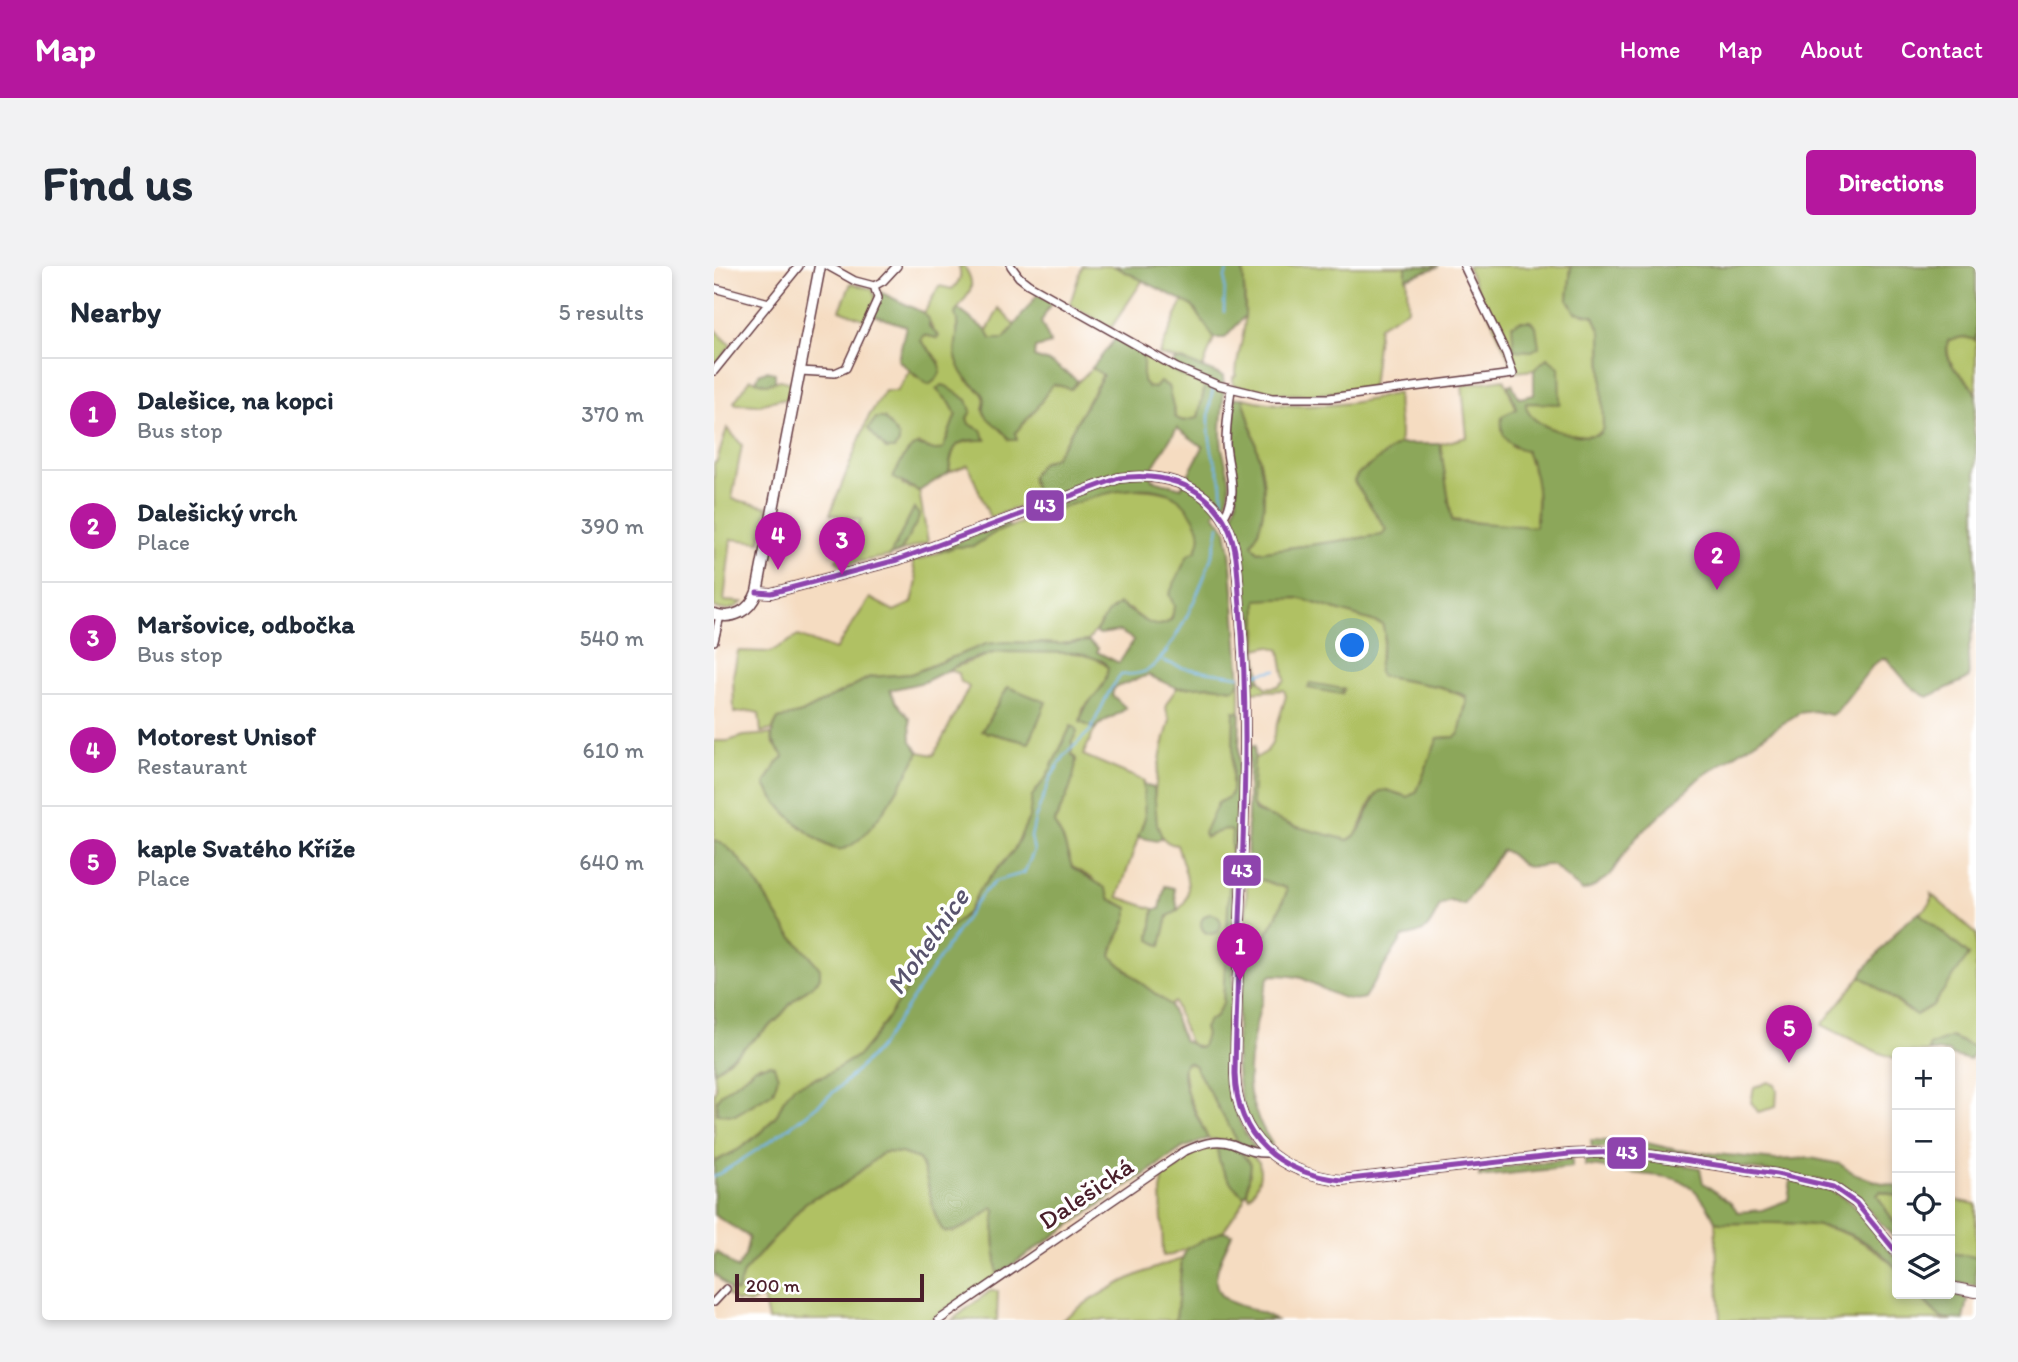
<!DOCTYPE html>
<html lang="en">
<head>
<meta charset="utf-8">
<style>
	body { margin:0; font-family:Itim,sans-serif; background:#f2f2f3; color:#1f2937 }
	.controls { position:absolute; right:21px; bottom:21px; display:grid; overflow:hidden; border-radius:7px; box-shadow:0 4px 10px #0003 }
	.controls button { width:63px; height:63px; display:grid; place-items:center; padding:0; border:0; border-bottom:2px solid #e0e1e3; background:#fff; color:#1f2937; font:35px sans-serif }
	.scale { position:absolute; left:21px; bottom:18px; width:189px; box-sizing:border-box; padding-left:7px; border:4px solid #4a1f2b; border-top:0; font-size:19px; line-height:24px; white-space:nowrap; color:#4a1f2b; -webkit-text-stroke:5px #fff; paint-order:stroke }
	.you { position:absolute; left:639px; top:380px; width:24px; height:24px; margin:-18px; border:5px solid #fff; border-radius:50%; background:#1a73e8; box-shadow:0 0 0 10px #1a73e833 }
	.badge { display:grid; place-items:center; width:46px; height:46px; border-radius:50%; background:#b5179e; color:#fff; font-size:23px; font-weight:700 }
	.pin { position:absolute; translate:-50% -58px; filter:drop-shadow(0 2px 4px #0008) }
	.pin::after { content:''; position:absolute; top:37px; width:24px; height:21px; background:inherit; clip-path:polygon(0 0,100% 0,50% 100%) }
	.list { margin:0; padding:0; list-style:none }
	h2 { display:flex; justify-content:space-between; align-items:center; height:91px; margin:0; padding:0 28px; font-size:30px }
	h2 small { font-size:23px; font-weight:400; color:#747a83 }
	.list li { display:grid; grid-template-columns:46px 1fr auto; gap:21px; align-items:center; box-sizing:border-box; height:112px; padding:0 28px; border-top:2px solid #e0e1e3 }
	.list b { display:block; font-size:26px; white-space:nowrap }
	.list p { margin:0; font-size:23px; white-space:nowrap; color:#747a83 }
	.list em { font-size:23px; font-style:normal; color:#747a83 }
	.icon { flex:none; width:38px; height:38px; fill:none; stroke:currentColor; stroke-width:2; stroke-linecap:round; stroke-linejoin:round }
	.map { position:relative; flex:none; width:1262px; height:1054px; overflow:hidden; border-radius:7px }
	header { display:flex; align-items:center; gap:42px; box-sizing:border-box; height:98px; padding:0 35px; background:#b5179e; color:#fff }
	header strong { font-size:33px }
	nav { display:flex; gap:38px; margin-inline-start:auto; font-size:24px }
	.intro { display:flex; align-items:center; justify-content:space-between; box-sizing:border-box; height:168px; padding:0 42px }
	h1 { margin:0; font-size:49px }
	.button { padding:18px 32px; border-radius:7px; background:#b5179e; color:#fff; font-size:24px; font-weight:700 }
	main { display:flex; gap:42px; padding:0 42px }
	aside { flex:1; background:#fff; border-radius:7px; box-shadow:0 4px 10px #0003 }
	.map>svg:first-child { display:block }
</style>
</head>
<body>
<header>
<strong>Map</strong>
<nav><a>Home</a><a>Map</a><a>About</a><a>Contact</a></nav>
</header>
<div class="intro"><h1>Find us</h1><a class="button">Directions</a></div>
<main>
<aside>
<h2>Nearby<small>5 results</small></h2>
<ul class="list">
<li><span class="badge">1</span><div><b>Dalešice, na kopci</b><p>Bus stop</p></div><em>370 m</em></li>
<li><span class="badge">2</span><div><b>Dalešický vrch</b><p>Place</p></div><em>390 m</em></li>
<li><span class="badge">3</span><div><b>Maršovice, odbočka</b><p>Bus stop</p></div><em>540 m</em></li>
<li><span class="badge">4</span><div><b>Motorest Unisof</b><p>Restaurant</p></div><em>610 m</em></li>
<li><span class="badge">5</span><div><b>kaple Svatého Kříže</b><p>Place</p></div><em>640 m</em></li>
</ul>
</aside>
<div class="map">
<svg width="1262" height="1054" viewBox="0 0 1262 1054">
	<rect width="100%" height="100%" fill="#fff"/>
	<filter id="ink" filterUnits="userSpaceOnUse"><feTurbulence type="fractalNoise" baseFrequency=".0143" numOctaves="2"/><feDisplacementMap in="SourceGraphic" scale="14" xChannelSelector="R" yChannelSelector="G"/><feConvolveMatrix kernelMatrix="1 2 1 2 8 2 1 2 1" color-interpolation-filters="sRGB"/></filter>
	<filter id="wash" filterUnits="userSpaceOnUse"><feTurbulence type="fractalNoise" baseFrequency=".00686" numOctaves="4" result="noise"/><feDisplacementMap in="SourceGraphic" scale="28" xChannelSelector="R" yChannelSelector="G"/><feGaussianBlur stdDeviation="1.57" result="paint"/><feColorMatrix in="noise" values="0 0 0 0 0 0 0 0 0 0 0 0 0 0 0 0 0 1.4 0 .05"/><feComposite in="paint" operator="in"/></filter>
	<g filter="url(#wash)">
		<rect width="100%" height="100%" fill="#f5dcc1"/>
		<path fill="#b0c164" stroke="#7d7048" stroke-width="2" fill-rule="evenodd" d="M245,0H250C265,22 254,28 241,47L243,51V75L253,114L269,128L271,135L269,143L271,149L292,166L301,167L322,143L337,120L340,118L357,123L378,102L389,108L353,173L340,192L327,197L318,217L323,224L324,233L276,252L254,199L235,206C238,175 243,176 272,173L261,161L255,159L253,152L257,145L223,124L236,137L242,148L229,183L222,185L205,178L188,219L205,225L214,276L186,286L204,254L200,242L176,290L127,299L122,294L147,254L116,248L155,150L171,125H183L196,104L202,111L226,96L207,75L210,69L223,72C218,64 216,54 210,47L225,20L238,23C246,15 248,11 245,0Z
			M368,0H400L429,14L397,62L356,38Z
			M529,0H692L694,43L665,60L658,122L594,129L573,128L519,119V111L522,110C522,90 531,72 531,50C532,34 529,17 529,0Z
			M753,0H857L854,34L880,50L887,66L889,162L886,167C869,176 811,161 811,137H846L833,92L820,104L801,106Z
			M137,17L158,23L162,32L151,54L126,44Z
			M469,34L479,40L500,72L488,104L468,94L445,89Z
			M285,42L301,60L291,73H277L273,65Z
			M0,63L17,79L0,101Z
			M1250,71L1262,74V131C1249,110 1230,101 1234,74Z
			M429,89L491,119L484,152L469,155L462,152L455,129L434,121L429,115Z
			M37,113L52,118L66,114L79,117L76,134L65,133L46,139L22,138L20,136Z
			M790,113L803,144L797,180L812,185L824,218L822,257L821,261L816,262L738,254L726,178L753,171L748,119Z
			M684,127C681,145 689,161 685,178L644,208L640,215L672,263L668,269L544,286L537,278C565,234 541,177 529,132C581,145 633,141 684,127Z
			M13,162L28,179L18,233L54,241L46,276L17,273L10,335L29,336C20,343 11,347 0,341V197L3,195Z
			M413,223C454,224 476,226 487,271L457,353C443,368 428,353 416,343L395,346L374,375L347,378L291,376L238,391L197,408L156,411L88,447L64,453L58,464L47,466L45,447L36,445L20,447L19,410L24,385L56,386L84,370L121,384L156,332L180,345L198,337L203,315L198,294H205L240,281L260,280L280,267L335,246L383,229Z
			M584,332L668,358L672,367L666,410L727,421L753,432L745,468L741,471L724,472L703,525L694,531L673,524C669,526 665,527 662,529C649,542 651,567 634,574C618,572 541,553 538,537C535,524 539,506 540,493L552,486L557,479L572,430L570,424L536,426L534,413L546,414L552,422L564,420L571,414L566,384L555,380L543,383V333Z
			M295,385C321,386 378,380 394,402L392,417L369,443L366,456L381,463L369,489L430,515L431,552L404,631L440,643L436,673L447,679L454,650C487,635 471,606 463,579C421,575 449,478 456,454C448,438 454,435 463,422L497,420L520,423L526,416V446H520L518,524L516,530L504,538L493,571L511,562L519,565L509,737L492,768L488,781L478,779L474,774L460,736L456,739L427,717L397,690C399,673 415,659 414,642L396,633L378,612L358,601L349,573L340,557C351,535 360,518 362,493L358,489L357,460L333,510L319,530L315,552L300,584L265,624L255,645L231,666L164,766L145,789L112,809L100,812L70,833L64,847L49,865L24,884L0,896V826L2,823L0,806L63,754L78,736L103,715L106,711V703C97,690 85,679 74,666C58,646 25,578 0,575V475H14L30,470L57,468L59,476L70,491L63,497L51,518C62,536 78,555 95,567C103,573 112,581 123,583C150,588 193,508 205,486L220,489L255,421L246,415L245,407L233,404L282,386ZM294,422L326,449L322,461L275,453ZM47,799L59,826L21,849L3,834L40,802Z
			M533,609L572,622L573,626L561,654L542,686L531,689Z
			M1217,628L1262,668V782L1241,773L1215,785L1217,786H1183V793L1163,786L1108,759L1147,710L1196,746L1255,689L1205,647C1212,642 1219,638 1217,628Z
			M474,796L480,799L524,876L494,873L473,826L469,800Z
			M1054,816L1061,819L1063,825L1062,841L1044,846L1037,836L1040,822Z
			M504,878C501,898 516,918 530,930V935L508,967L458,989L449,990L447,925L450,906L465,901L462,894L485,880Z
			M525,884L537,889L545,896C548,911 544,919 536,931L533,927L537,898Z
			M170,886L187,887L205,893L214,912L216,926L238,966L253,960L279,942L281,943L280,969L283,1009L215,1054H54L49,1031L35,1038L27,1035L23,1036L13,1028L16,1024L23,1025L29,1007L91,937L101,931L125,922Z
			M1167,925L1183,930V961L1163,929Z
			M1236,933L1262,938V991L1236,987Z
			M1001,955L1006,957C1078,959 1123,946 1181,1001L1183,1003V1028H1203L1227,1052L1238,1054H1006Z
			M468,993L462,1054H348C388,1024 421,1007 468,993Z
			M276,1025H284L283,1054H238Z"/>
		<path fill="#8ca75a" stroke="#6b6342" stroke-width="2" fill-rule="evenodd" d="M400,0H529L531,50L511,72H500L479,40Z
			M692,0H724V1L692,12Z
			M857,0H1262V74L1250,71L1234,74C1227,104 1255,107 1262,130C1262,145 1257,159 1262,174V348L1254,387L1255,412L1214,431C1197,425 1185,407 1173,393H1168L1160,398L1123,445L1117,449L1100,445L1085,447L984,513L920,574L895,610L877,622L869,625L865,622C857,617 845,603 839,600C831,596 822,604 811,600C802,596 799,587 788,584L750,639L736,635L726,639C715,662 715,666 689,671L650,732C629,739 606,719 587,712C577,709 568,709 558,709L554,712C545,745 529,799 537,832C541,848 549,864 558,878L555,881C548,873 539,865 535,856C513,807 525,740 530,689L542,686L561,654L573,625L572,622L533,609L535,481L541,480L538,538L541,545L580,560L634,574C651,567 653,538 666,525L673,524L694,531L703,525L724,472L741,471L745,468L753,435L752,430L727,421L666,410C660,392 676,376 668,358L584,332L543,334L542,377L546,414L534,413L526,291L518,255L523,235L522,221L517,185L515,148L521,132H529C541,177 564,234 538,278L544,286L668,269L672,263L640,215L644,208L685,178H726L738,255L821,261C826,236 824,208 812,185C792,178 786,172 788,150L803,143L794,119L798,118L805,132L820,129V104L833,92L845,101L846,138L812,137C810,161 869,176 886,167L889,162L887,66L880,50L861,46L854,34Z
			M166,26L210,47L215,53V61L225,70L223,72L210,69L208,71L207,75C221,91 239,103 215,119C203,112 195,103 184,94L192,60L159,49Z
			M324,28L337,37L327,56L337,78L321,82L320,91L338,97L364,115L357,123L340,118L337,120L322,143L301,167L303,174H295C290,163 280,160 273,151C266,143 273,138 270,130C265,121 253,116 248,106C245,100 241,91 241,85C242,73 246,59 241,48L244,43L273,65L277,73H290Z
			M806,55H816L822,60L825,81L818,85L800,84L798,59Z
			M401,73L429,89V115L434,121L441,122L446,116L454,120L462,152L469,155L484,152L491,120L457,104L460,94H468L509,110C512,134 504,157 508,182C511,198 519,214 514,231C512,238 506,243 500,248L512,264L516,286L526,416L520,423L497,420L463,422L434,409L400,422L398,429L412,442C403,451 390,452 381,463L366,456C372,430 391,429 394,402L389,395L365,387L282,386L252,395L210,416L176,424L181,435L196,453L197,475L205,486C193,508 150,588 123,583C112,581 103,573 95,567C79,555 59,536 51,518L63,497L70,491C57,475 54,472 64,453L88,447L156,411L197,408L272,378L291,376L347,378L374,375L384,382L383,386L405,397L420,374L405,365L386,368L381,366L395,346L405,338C421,346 441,370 458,353L460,340L455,328L474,289L482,285C489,267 486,262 476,246C448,201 374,233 335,246L324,233L317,211L327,197L340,192L353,173L389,109L378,102ZM463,162L489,181L467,222L437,213L438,202Z
			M52,105L61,107V116L52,118L42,115L45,108Z
			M228,119L232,120L253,134L257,145L253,152L255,158L267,164L272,174C243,173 238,177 235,206L205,225L179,212C184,202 194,176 207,180C216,182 220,186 229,183L242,148L236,137L222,123Z
			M162,152H170L185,171V177L180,183H172L154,163Z
			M200,242L205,249L204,254L186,286L176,290Z
			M293,257L295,261L280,267L260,280L240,281L227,286L224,283Z
			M596,417L630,423L628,428L594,422Z
			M294,421L332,436L315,477L268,465Z
			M520,445L526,446L516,823C521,845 526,863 541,881L538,883L524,876L480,799L474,796L471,797C463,820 485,852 494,873L469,882L283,1009L280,969L281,943L279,942C264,952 249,966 230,966C214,945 218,916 205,893L187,887L170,886L125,922L101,931L91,937L29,1007L23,1026L16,1024L0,1007V990L3,986L23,1003L31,990L35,971L0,949V896L24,884L49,865L64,847L70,833L80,820L112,809L145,789L164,766L231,666L255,645L265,624L300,584L315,552L318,530L333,510L357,460L362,462L363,467L358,475V489L362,493C360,520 351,533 340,557L349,573L358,601L391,622L396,633L414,642C415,659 399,673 397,690L427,717L456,739L469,774L482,781H488L492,768L490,762L495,754L501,752L509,737L518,565L511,563L492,571L490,567L504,537L516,530L518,524Z
			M429,518L440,522L443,558L448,571L443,575L424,571L431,552Z
			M0,575C25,577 58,646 74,666C85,679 97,690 106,703V711L103,715L78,736L63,754L0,806Z
			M451,620L460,622L464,645L454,650L447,680L436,674L440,643H446Z
			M1205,647L1255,689L1219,739L1202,749L1147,710L1150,704L1190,657Z
			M487 658a10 10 0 1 1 20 0a10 10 0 1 1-20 0Z
			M1237,771L1262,782L1256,794L1236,789V786L1215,785V780Z
			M56,798L60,800L64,811L59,826L21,849L3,848V834L8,827L32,810L40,802Z
			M877,874L933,877L963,884L1062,894L1097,892L1126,898L1137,906L1160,915L1183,920V930L1167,925L1163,929L1183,961V975L1140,928L1121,917L915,882L878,881Z
			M504,878L522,882L537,898L533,927L530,930C516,918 501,898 504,878Z
			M894,890L943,894L986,902L989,917L1016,936L1024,946L1048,944L1074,934L1077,914L1113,922L1136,936L1183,993V1003C1133,946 1074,959 1006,957L1001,955C978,905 955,912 908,906C895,904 884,899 871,900V891Z
			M858,893V901L765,911V908L784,902Z
			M509,965L518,968C510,987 487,1024 517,1036C533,1043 546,1044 562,1054H462L468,993L473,982Z
			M1236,987L1262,991V1020L1236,1016Z
			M1236,1027L1254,1034L1250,1054L1227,1052L1203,1028Z"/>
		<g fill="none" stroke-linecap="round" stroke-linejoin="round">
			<path stroke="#75b7ea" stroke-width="2" d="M510,46L511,12L514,0
				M499,123C494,144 493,163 498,185C503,204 510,214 508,235
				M449,395L470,402L525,410
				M535,409L562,404
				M0,911C60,875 122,831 168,778L268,628L282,615L310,607L320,585L317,571L321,553L337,511L351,489L376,465L396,424L407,409C415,408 427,409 434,404C461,388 502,293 505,260"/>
		</g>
	</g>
	<g filter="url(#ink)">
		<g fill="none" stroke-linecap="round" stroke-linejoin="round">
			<g stroke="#643b42" stroke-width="10">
				<path id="minor" d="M114,0L141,15L160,20L169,15L183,0
					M297,0L305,11L314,18L463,102L504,119L558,132H615L799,108L792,87L750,0
					M0,22L55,37
					M0,105L85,0
					M86,105L121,107L132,102L164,32L160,20
					M509,252C526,227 514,206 512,178C512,159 515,141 517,123
					M0,375L6,350
					M0,1036L12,1023
					M225,1054L469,886C485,879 500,872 518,878C531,883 540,888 555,887"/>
			</g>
			<g stroke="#643b42" stroke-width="12">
				<path id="tertiary" d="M43,326L57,327L183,294L405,212C444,206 487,217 509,252C525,277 523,311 526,340C539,496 523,653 521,808C523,873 565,907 627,914L855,888L906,886L942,890L1063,908L1119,921L1142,937L1183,987
					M1236,1021L1262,1026"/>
			</g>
			<g stroke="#643b42" stroke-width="13">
				<path id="secondary" d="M0,348C19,354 36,345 43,326L106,0"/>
			</g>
			<use href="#minor" stroke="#fff" stroke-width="7"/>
			<use href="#tertiary" stroke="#fff" stroke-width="10"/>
			<use href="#secondary" stroke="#fff" stroke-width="10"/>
			<g stroke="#fff" stroke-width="10">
				<path id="bus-1" d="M43,326L57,327L183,294L405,212C444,206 487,217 509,252C525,277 523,311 526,340C539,496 523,653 521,808C523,873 565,907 627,914L855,888L906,886L942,890L1063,908L1119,921L1142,937L1183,987"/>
			</g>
			<use href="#bus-1" stroke="#8e44ad" stroke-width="5"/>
		</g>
	</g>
	<g text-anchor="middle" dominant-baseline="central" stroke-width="7" stroke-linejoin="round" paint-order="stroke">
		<g font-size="26" fill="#4a1f2b" stroke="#fff">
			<text transform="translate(372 927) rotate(-34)">Dalešická</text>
		</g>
		<g font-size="28" font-style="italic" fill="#59546e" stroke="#fff">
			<text transform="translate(213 675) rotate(-55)">Mohelnice</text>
		</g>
	</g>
	<g stroke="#fff" stroke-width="2.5">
		<rect x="311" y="223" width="40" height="33" rx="7" fill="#8e44ad"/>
		<rect x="508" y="588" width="40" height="33" rx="7" fill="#8e44ad"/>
		<rect x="892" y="870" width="41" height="34" rx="7" fill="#8e44ad"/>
	</g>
	<g font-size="19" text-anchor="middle" font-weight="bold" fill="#fff">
		<text x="331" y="246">43</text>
		<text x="528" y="611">43</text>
		<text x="913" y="893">43</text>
	</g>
</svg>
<div class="controls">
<button>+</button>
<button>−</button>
<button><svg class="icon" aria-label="locate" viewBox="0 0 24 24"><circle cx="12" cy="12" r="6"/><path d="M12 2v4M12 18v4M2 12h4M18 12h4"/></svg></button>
<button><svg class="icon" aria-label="layers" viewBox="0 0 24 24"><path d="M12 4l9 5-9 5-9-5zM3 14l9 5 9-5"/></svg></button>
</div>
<div class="scale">200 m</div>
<div class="you"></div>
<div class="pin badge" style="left:526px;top:715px">1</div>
<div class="pin badge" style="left:1003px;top:324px">2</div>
<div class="pin badge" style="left:128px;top:309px">3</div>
<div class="pin badge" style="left:64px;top:304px">4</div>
<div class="pin badge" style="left:1075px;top:797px">5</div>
</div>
</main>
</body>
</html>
